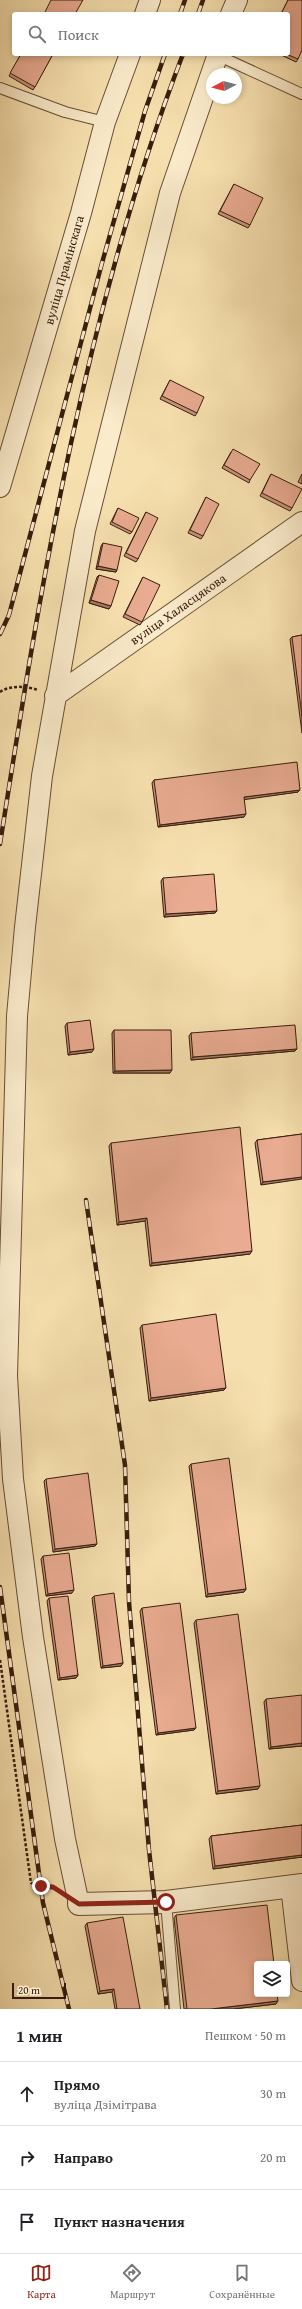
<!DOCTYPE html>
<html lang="ru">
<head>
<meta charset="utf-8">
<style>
	body { margin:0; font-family:"Gentium Book Plus",serif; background:#f6f6f6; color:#202124 }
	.controls { position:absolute; right:12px; bottom:12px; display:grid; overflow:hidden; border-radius:4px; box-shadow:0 2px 6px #0003 }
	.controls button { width:36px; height:36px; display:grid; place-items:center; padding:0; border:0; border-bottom:1px solid #e0e0e0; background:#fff; color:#202124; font:20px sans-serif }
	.compass { position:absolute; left:206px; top:68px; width:36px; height:36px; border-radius:50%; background:#fff; box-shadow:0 2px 6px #0003; rotate:263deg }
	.scale { position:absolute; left:12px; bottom:10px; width:54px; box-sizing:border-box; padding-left:4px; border:2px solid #381d0d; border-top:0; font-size:11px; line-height:14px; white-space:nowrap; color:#381d0d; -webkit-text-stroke:3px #faebcb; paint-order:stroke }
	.stop { position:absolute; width:12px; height:12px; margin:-9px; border:3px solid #8f2418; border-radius:50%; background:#fff }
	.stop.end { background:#8f2418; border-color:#fff; box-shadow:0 1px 4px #0008 }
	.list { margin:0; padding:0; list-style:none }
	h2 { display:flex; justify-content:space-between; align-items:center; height:52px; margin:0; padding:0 16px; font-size:17px }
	h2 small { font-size:13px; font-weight:400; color:#757577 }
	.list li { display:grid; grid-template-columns:26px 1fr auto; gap:12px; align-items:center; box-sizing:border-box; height:64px; padding:0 16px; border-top:1px solid #e0e0e0 }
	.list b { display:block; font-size:15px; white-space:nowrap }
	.list p { margin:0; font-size:13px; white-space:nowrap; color:#757577 }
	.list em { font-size:13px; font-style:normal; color:#757577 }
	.icon { flex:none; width:22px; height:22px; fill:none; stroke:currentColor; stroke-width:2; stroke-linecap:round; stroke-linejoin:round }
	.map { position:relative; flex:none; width:302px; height:2009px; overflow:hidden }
	.search { position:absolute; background:#fff; box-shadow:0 2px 6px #0003; left:12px; right:12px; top:12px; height:44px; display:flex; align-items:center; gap:10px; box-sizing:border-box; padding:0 14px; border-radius:4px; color:#757577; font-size:15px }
	.sheet { height:244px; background:#fff }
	nav { display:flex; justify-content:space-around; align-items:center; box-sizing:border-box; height:56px; border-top:1px solid #e0e0e0; background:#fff; font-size:11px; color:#757577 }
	nav a { display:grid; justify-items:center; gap:2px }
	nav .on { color:#8f2418 }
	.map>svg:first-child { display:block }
</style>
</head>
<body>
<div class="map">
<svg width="302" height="2009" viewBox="0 0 302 2009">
	<rect width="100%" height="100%" fill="#f7e0af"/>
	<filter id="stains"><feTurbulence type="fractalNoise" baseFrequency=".005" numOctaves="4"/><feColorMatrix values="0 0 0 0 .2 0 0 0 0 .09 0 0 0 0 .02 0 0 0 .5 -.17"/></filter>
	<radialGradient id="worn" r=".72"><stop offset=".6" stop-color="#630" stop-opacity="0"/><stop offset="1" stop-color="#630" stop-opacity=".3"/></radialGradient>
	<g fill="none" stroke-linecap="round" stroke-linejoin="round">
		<g stroke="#684e36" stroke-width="12">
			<path id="service" d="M217,55L302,94
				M0,88L65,112L105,122
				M166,1902L175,2009"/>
		</g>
		<g stroke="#684e36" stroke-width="22">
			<path id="minor" d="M145,14L150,0
				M231,14L237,0
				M0,487L81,213L105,122L130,54
				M55,696L302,522
				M291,1886L302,1981
				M79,1904L65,1839L33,1637L13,1479L7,1376L17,1016L25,927L42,776L85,531L170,193L218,54"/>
		</g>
		<g stroke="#684e36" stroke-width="24">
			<path id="tertiary" d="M79,1904L166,1902L302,1885"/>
		</g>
		<path stroke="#381d0d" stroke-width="2.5" stroke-dasharray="3 2" stroke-linecap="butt" d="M0,692C10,685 26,686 38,690
			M0,1660L31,1883L56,1889"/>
		<use href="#service" stroke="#faebcb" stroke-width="10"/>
		<use href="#minor" stroke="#faebcb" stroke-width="20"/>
		<use href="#tertiary" stroke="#faebcb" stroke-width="22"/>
		<g stroke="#381d0d" stroke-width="4.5">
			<path id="rail" d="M180,14L185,0
				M198,14L203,0
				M0,634L9,615L102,263L145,111L165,54
				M0,844C42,577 86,307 183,54
				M86,1200L125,1465L129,1602L149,1850L167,2009
				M0,1587L43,1903L69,2009"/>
		</g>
		<use href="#rail" stroke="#faebcb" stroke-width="3" stroke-dasharray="9" stroke-linecap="butt"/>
	</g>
	<path fill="#c8937d" stroke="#381d0d" d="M288,0H302L298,59L296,62L279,54H288V14H281Z
		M21,54H53L33,90L9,76Z
		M234,184L250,225L248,228L218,214Z
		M170,380L197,413L195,416L160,399Z
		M231,452L250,480L249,483L222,468Z
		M271,474L292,508L290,511L260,496Z
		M302,474V484L298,482Z
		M206,497L203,536L201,539L188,533Z
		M118,508L132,532L130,534L110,524Z
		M146,512L138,559L136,562L124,556Z
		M103,543L116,572L96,569L101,546Z
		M99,575L109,609L89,603L97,577Z
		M143,577L142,622L140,625L123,617Z
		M302,635V733L290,639L292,637Z
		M154,780L298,792L244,799V817L158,827L152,783Z
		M163,878L217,911L215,913L164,917L161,881Z
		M67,1023L92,1052L68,1055L65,1026Z
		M114,1030L170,1073H113L112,1033Z
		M191,1033L297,1049L295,1051L191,1060L189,1036Z
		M302,1134L261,1185L255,1143L257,1140Z
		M111,1143L250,1254L150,1266L145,1221L117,1225L109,1146Z
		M142,1325L224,1390L149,1401L140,1328Z
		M191,1464L246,1589L244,1592L206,1597L189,1466Z
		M46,1479L95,1546L53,1552L44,1481Z
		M43,1556L72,1593L46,1596L41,1559Z
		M94,1596L123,1663L121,1666L101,1668L92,1598Z
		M49,1598L78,1675L76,1678L58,1680L47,1601Z
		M142,1608L194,1730L156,1735L140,1611Z
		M196,1620L258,1789L216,1794L194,1623Z
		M266,1699L302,1746L269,1749L264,1702Z
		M302,1825V1857L213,1869L209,1839L211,1836Z
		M176,1915L276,2004L233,2009H184L174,1918Z
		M87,1923L140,2009H115L112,1992L98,1994L85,1926Z"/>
	<path fill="#a37866" stroke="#381d0d" d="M98,566L117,570L116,572L96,569Z
		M91,600L111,606L109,609L89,603Z
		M300,790L298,792L242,800L244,797Z
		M246,814L244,817L158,827L160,825Z
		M217,911L215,913L164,917L166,914Z
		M94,1049L92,1052L68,1055L70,1052Z
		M297,1049L295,1051L191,1060L193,1057Z
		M172,1070L170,1073H113L115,1071Z
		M302,1177V1179L261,1185L263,1182Z
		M147,1218L145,1221L117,1225L119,1222Z
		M252,1251L250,1254L150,1266L152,1263Z
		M226,1388L224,1390L149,1401L151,1398Z
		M97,1544L95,1546L53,1552L55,1549Z
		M246,1589L244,1592L206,1597L208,1594Z
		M74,1590L72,1593L46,1596L48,1594Z
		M123,1663L121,1666L101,1668L103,1666Z
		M78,1675L76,1678L58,1680L60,1678Z
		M196,1728L194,1730L156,1735L158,1733Z
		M302,1743V1746L269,1749L271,1747Z
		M260,1786L258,1789L216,1794L218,1791Z
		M302,1855V1857L213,1869L215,1866Z
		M114,1989L112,1992L98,1994L100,1991Z
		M278,2001L276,2004L233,2009H211Z"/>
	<path fill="#e9ab91" stroke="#381d0d" d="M51,0H83L75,14H44Z
		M288,0H302V50L298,59L286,54H288V14H281Z
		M21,54H53L35,87L10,73Z
		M234,184L263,198L250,225L220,211Z
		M170,380L204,397L197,413L162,396Z
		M233,449L260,464L250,480L224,465Z
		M271,474L302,489L292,508L262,493Z
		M206,497L219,504L203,536L190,530Z
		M118,508L139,518L132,532L112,522Z
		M146,512L158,518L138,559L126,553Z
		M103,543L122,547L117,570L98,566Z
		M99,575L119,581L111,606L91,600Z
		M143,577L160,585L142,622L125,614Z
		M302,635V716L292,637Z
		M297,762L300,790L244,797L246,814L160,825L154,780Z
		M214,874L217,911L166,914L163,878Z
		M90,1020L94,1049L70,1052L67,1023Z
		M295,1025L297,1049L193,1057L191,1033Z
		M114,1030H171L172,1070L115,1071Z
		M240,1127L252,1251L152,1263L147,1218L119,1222L111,1143Z
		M302,1134V1177L263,1182L257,1140Z
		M216,1314L226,1388L151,1398L142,1325Z
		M229,1458L246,1589L208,1594L191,1464Z
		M88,1473L97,1544L55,1549L46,1479Z
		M69,1553L74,1590L48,1594L43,1556Z
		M114,1593L123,1663L103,1666L94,1596Z
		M68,1596L78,1675L60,1678L49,1598Z
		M180,1603L196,1728L158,1733L142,1608Z
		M238,1614L260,1786L218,1791L196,1620Z
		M302,1695V1743L271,1747L266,1699Z
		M302,1825V1855L215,1866L211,1836Z
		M267,1905L274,1964H257V1994H277L278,2001L211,2009H187L176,1915Z
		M123,1917L140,2009H117L114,1989L100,1991L87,1923Z"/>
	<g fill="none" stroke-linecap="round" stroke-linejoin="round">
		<path stroke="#8f2418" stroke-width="5" d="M41,1886L53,1887L79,1904L166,1902"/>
	</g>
	<g text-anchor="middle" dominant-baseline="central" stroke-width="3.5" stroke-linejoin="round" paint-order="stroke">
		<g font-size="13" fill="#381d0d" stroke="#faebcb">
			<text transform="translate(64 270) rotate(-74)">вуліца Прамінскага</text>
			<text transform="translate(178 609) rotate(-35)">вуліца Халасцякова</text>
		</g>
	</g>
	<rect width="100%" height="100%" filter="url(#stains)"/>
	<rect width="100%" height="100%" fill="url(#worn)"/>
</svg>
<div class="controls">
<button><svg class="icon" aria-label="layers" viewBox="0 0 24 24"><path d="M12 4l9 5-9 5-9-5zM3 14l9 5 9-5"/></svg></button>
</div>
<svg class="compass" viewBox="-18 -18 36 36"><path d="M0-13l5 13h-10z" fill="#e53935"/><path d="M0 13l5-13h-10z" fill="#757577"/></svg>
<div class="scale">20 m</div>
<div class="stop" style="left:166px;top:1902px"></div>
<div class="stop end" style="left:41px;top:1886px"></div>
<div class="search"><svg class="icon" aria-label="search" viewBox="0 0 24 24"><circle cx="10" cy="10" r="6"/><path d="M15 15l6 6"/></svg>Поиск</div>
</div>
<section class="sheet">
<h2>1 мин<small>Пешком · 50 m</small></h2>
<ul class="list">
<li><svg class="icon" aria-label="ahead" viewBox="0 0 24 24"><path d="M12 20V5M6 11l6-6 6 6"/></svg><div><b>Прямо</b><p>вуліца Дзімітрава</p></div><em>30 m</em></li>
<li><svg class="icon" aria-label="right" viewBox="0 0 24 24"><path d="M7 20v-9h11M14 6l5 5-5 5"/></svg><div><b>Направо</b></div><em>20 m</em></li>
<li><svg class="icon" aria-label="arrive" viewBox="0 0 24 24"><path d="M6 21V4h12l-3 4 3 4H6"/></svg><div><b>Пункт назначения</b></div></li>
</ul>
</section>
<nav>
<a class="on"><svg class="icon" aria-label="map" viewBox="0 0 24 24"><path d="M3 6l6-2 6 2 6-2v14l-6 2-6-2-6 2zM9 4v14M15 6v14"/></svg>Карта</a>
<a><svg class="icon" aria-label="directions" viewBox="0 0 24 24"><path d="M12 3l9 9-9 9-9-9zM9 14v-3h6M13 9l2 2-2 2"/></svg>Маршрут</a>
<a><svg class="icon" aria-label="saved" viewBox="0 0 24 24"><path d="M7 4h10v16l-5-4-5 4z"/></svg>Сохранённые</a>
</nav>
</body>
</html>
